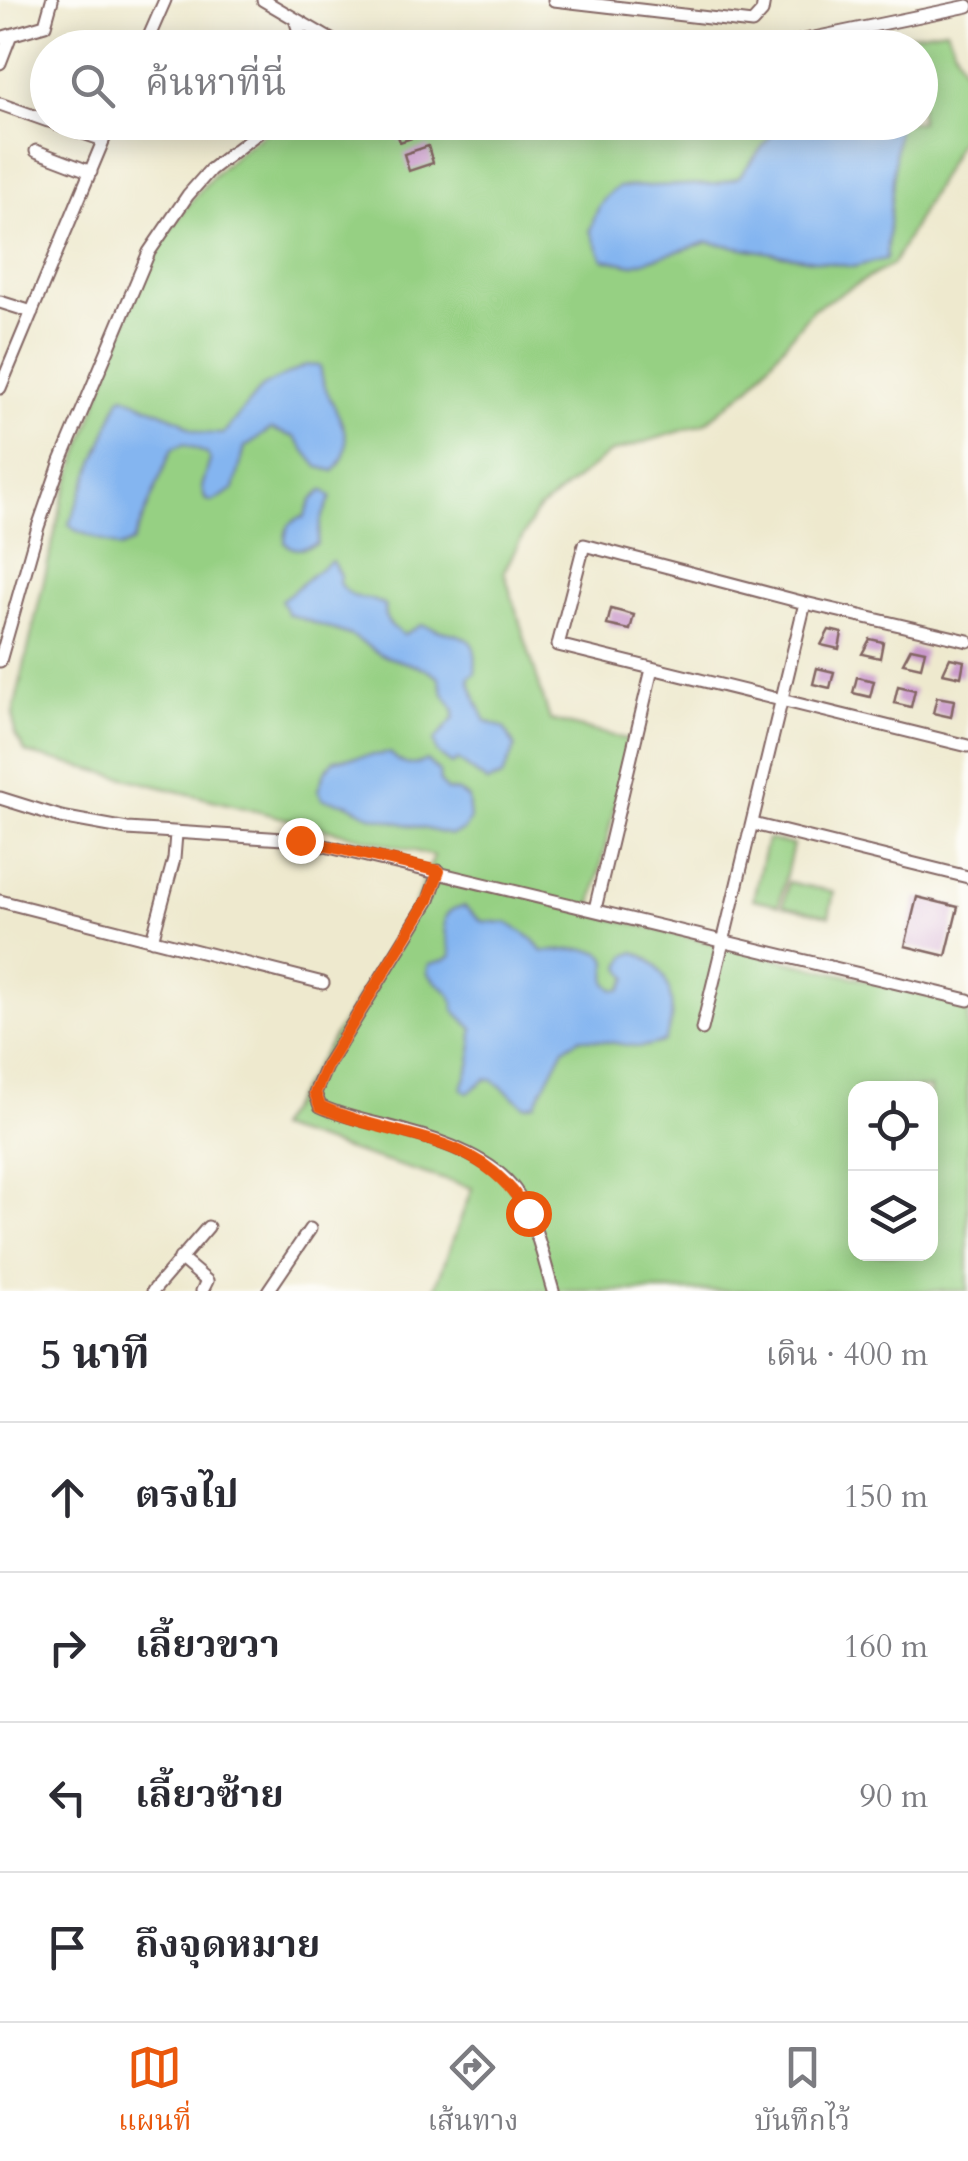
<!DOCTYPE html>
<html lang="th">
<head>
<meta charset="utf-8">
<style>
	body { margin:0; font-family:Cardo,"Noto Serif Thai",serif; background:#f7f7f7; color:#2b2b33 }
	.controls { position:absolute; right:30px; bottom:30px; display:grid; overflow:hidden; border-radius:20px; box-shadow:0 5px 25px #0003 }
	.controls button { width:90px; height:90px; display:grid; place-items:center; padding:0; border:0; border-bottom:2px solid #e1e1e2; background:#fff; color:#2b2b33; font:50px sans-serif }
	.stop { position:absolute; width:30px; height:30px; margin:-22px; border:8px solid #ea580c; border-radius:50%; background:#fff }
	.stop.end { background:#ea580c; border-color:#fff; box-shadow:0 2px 10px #0008 }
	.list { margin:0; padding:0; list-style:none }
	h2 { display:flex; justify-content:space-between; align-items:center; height:130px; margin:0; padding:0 40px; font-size:42px }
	h2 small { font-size:32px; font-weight:400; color:#7c7c81 }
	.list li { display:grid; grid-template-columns:65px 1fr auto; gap:30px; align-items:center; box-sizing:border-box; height:150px; padding:0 40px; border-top:2px solid #e1e1e2 }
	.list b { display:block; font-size:38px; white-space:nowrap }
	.list em { font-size:32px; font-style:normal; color:#7c7c81 }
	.icon { flex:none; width:55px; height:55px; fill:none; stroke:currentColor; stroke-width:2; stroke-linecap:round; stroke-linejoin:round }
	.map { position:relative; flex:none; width:968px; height:1291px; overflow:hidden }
	.search { position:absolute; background:#fff; box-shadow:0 5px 25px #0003; left:30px; right:30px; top:30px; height:110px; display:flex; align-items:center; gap:25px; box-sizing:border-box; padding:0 35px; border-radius:55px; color:#7c7c81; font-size:38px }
	.sheet { height:730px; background:#fff }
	nav { display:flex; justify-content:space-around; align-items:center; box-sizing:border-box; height:140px; border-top:2px solid #e1e1e2; background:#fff; font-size:28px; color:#7c7c81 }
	nav a { display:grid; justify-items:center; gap:5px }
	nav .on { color:#ea580c }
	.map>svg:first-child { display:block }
</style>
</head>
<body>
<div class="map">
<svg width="968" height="1291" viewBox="0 0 968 1291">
	<rect width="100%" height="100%" fill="#fdfcf7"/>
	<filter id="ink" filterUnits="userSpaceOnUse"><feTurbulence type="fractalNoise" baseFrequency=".01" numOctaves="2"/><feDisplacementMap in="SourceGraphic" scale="20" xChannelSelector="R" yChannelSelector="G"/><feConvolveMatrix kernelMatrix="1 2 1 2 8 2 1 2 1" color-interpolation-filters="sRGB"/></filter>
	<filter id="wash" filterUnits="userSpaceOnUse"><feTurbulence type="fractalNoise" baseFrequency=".0048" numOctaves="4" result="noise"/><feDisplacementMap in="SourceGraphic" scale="40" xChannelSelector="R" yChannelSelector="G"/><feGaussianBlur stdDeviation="2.25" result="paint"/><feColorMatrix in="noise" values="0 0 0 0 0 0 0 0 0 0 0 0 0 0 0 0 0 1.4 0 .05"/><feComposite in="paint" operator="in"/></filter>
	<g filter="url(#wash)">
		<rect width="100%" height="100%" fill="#eee9ce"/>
		<path fill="#96d083" stroke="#707857" stroke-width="2.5" fill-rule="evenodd" d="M946,29L968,78V126L893,264L813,309L751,386L704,424L609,453L536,512L504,571L550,720L630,740L590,913L968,1005V1291H434L472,1188L276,1128L412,912L434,856L26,753L15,734L13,714L63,498L138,288C170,220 216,160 283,122H920V48L831,47ZM856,1088H930V1254H856Z
			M767,839L793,845L779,905L753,899Z
			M788,882L834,892L829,916L783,906Z"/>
		<path fill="#84b5f0" stroke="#676a8e" stroke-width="2.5" d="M781,123H898L886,259L853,267L708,242L632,265L603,259L590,231C596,211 600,198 619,187L718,184L739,177Z
			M306,365L319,366C322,370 321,376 323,381C332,411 363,439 334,471L318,467L294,437L271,429L245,447L234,489L212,502L205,499L202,487L210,460L207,454L184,444L172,449L133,542L120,548L75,530L69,524L120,398L124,396L182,421C191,434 208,434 223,434L262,387Z
			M323,490L331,497L321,520L317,544C306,548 296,553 285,543C285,529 289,520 304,517L312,500Z
			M332,561L340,576L339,583C354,605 366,593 385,606C382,621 392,626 403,635L421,625C430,626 437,631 446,632C473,637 478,645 475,673L469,677C470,686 481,712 486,721L504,728L515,747L502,777L487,782L458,760L452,764L437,753L434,741L454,718V709L444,694L439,678L426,669L381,655L352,636L288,614L281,600C300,588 312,571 332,561Z
			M390,753C402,765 411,769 426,760L439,772L440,782L446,790L459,792L468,798L470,819L464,830L451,835L371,816L348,804L323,799L318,790L324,773L334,760Z
			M464,906L481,921L508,923L534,940L542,951C558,953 599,943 606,958C609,965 605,975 607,983L613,989L621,990L628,978L621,967L626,956L635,952C672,966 679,1010 664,1042L641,1047L581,1038L564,1048L535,1104L525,1106L493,1080L486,1079L468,1093L462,1088L471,1062L473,1029L454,1010C455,988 436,987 427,972L429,964L445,960L451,956C449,937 431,911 464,906Z"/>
		<g id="blocks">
			<path fill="#ca99cc" d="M400,122H430L433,131L400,142L394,124Z
				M428,146L433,163L409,171L404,154Z
				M611,609L634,615L630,630L607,625Z
				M829,630L842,633L839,649L821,645Z
				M870,639L883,642L880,658L862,654Z
				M911,648L925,651L921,667L903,663Z
				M950,658L964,661L961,677L943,673Z
				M817,668L834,672L830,688L813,684Z
				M857,677L874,681L870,697L853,693Z
				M898,686L915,690L911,707L894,703Z
				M937,697L954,700L951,717L933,713Z
				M917,897L958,907L946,956L905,946Z"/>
		</g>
	</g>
	<g filter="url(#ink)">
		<use href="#blocks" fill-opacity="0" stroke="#836664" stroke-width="2.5"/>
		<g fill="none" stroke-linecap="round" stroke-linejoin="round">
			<g stroke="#836664" stroke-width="15">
				<path id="minor" d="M263,0L345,48
					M554,0L752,23L762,12L764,0
					M295,19L304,48
					M0,38L45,25L52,0
					M144,48L165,0
					M766,48L968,6
					M0,63L10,37
					M0,104L48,121
					M52,122L103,140
					M36,151L91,172
					M0,302L32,312
					M0,388L111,122
					M968,641L805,603L584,545L558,645L968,746
					M0,661L38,527L61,461L149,252L188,195L210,170L272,122
					M0,798L61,817L127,829L300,840L968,1000
					M753,824L968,877
					M439,871L429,900L326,1067L315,1093L320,1106C348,1119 379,1123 408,1132C443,1141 494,1160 515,1190C536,1219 543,1258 553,1291
					M0,901L323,983
					M595,909L652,669
					M152,940L174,859L176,834
					M702,1029L805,603
					M180,1258L207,1281L202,1291
					M153,1291L208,1227
					M268,1291L310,1229"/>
			</g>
			<use href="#minor" stroke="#fff" stroke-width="11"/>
		</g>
	</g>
	<g fill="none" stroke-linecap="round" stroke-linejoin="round" filter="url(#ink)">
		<path stroke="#ea580c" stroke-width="12" d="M300,840L439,871L428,900L326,1067L315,1093L320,1106C396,1142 479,1129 528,1213"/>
	</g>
</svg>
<div class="controls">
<button><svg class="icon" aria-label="locate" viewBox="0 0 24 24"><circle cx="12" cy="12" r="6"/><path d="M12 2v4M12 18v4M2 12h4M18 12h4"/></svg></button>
<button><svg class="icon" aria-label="layers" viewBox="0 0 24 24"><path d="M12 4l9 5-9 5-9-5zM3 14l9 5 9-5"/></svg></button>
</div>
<div class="stop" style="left:528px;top:1213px"></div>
<div class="stop end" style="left:300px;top:840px"></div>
<div class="search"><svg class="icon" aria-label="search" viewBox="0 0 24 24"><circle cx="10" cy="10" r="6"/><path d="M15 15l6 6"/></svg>ค้นหาที่นี่</div>
</div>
<section class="sheet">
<h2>5 นาที<small>เดิน · 400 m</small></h2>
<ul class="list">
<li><svg class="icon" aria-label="ahead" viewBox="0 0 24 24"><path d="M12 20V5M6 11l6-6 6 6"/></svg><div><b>ตรงไป</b></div><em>150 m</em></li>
<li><svg class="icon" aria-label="right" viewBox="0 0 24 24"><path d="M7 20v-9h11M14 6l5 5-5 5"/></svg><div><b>เลี้ยวขวา</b></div><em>160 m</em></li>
<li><svg class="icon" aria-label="left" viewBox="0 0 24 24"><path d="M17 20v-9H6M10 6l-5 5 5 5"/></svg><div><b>เลี้ยวซ้าย</b></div><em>90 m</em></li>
<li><svg class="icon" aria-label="arrive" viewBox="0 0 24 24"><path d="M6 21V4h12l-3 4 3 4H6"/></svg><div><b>ถึงจุดหมาย</b></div></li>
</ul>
</section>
<nav>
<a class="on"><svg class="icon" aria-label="map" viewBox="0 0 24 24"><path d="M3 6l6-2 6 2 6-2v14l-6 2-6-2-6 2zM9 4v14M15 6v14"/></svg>แผนที่</a>
<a><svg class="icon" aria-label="directions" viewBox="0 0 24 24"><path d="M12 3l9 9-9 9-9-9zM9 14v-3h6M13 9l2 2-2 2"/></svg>เส้นทาง</a>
<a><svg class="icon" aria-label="saved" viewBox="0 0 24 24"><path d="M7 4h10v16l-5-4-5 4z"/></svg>บันทึกไว้</a>
</nav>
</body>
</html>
